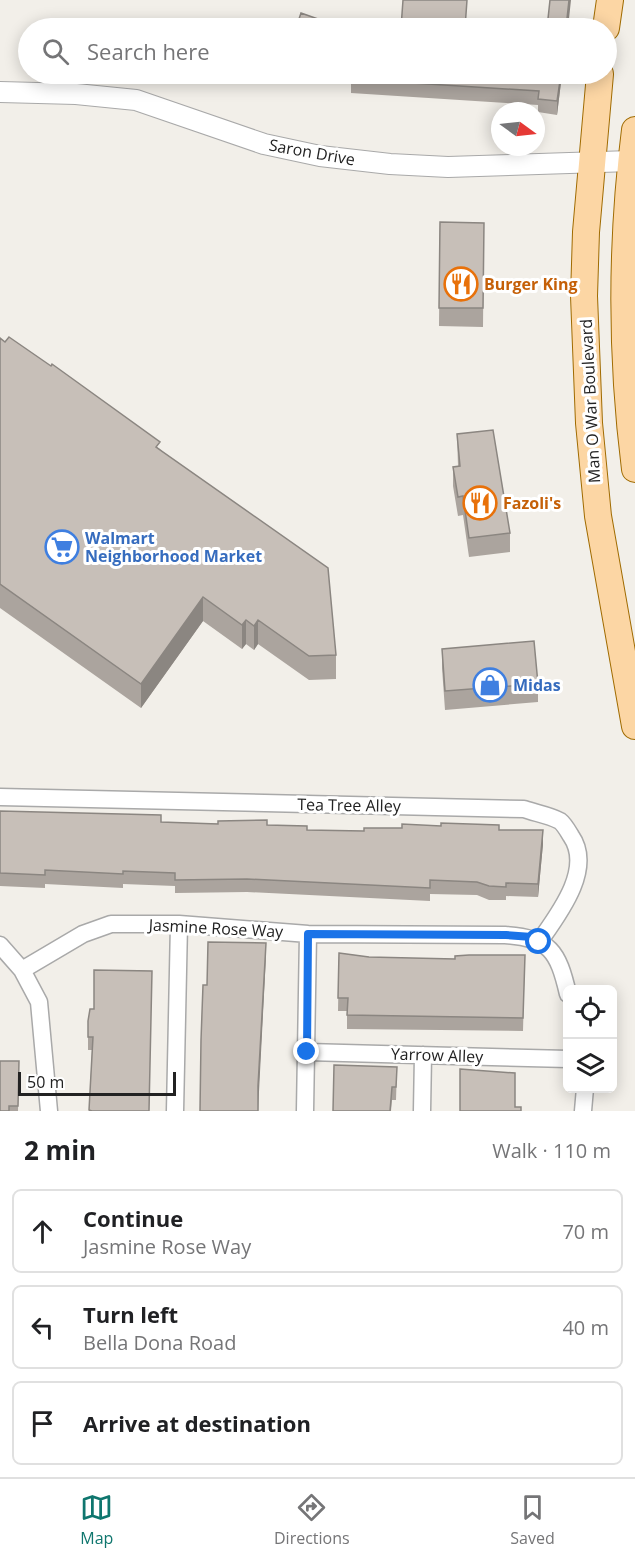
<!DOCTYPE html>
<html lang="en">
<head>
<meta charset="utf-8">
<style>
	body { margin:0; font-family:"Open Sans",sans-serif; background:#f2f2f2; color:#202124 }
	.controls { position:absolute; right:18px; bottom:18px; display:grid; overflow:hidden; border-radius:9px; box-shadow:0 3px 15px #0003 }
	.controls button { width:54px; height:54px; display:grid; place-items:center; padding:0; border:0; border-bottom:2px solid #e0e0e0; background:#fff; color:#202124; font:30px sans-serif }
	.compass { position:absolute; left:491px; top:102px; width:54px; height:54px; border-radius:50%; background:#fff; box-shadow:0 3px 15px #0003; rotate:105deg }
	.scale { position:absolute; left:18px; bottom:15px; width:158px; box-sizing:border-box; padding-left:6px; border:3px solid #222; border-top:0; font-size:16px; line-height:21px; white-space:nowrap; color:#222; -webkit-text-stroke:4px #fff; paint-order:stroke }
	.stop { position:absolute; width:18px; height:18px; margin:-14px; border:4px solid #1a73e8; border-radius:50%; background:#fff }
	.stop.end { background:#1a73e8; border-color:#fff; box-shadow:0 2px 6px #0008 }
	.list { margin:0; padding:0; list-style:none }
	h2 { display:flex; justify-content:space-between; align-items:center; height:78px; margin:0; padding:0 24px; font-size:26px }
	h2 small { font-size:20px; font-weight:400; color:#757577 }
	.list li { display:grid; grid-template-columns:39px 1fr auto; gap:18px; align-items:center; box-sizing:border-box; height:84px; margin:0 12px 12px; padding:0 12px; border:2px solid #e0e0e0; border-radius:9px }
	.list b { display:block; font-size:22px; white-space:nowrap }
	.list p { margin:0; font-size:20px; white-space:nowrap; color:#757577 }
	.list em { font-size:20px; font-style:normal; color:#757577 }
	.icon { flex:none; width:33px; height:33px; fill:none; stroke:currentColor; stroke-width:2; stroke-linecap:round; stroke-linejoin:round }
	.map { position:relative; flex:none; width:635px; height:1111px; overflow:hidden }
	.search { position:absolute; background:#fff; box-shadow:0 3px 15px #0003; left:18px; right:18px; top:18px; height:66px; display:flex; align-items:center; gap:15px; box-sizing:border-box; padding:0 21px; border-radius:33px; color:#757577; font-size:22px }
	.sheet { height:366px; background:#fff }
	nav { display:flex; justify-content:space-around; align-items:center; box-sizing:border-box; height:84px; border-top:2px solid #e0e0e0; background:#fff; font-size:16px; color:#757577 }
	nav a { display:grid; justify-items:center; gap:3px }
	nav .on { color:#0f766e }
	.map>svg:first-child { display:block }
</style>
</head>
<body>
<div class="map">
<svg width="635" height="1111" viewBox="0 0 635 1111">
	<rect width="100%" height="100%" fill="#f2efe9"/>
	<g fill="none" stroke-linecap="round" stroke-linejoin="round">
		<g stroke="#a9a9a9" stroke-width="19">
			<path id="minor" d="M0,797L524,809C535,813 549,815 560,821C564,824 568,831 571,836C594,869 558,915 539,942
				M0,945L22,970L39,1002L49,1111
				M22,970L83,934L111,924H179L308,934L505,935C550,938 558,951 568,994
				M307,1052L568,1059
				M175,1111L179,924
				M305,1111L308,934
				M422,1111L423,1055
				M583,1111L585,1088"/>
		</g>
		<g stroke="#a9a9a9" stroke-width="22">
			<path id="tertiary" d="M0,92L76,94L136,100L264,144L320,156L390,164L448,167L631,161"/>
		</g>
		<g stroke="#a06b00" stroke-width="28">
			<path id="primary" d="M606,28L610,0
				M600,74L586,232L584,296L589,423L598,516L635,726
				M635,130C621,241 621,358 635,469"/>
		</g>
		<use href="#minor" stroke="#fff" stroke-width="16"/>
		<use href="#tertiary" stroke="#fff" stroke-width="20"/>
		<use href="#primary" stroke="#fcd6a4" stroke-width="26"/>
	</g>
	<path fill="#aba49e" d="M351,74H562L557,115L538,112V105L351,93Z
		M440,222L484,223L483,327L439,326Z
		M0,338L160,449L336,655V679L309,680L258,644L254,650L246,644L242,649L203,621L141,708L0,608Z
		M457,434L510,533V552L469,557L463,515L458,516L453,486V467L458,466Z
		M442,649L538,684V702L445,710L442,668Z
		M0,811L161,822L267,825L307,830L364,831L499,830L543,844L538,897L506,896V900H489L477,895L430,894V901L247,892L175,893V886L123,884V888L45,884V888L0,886Z
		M339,953L369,957L455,959L525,955L523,1031L347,1029V1011H338Z
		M88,1021L149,1111H89L92,1050H88Z
		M19,1061L18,1111H0Z
		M397,1067L396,1100H392L391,1111H333Z"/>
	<path fill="#8b8681" d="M569,0H571L568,28H566Z
		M318,19V28H315Z
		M561,74H562L557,115V101Z
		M203,597V621L141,708V684Z
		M246,620V644L242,649V625Z
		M258,620V644L254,650V626Z
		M543,830V844L538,897V884Z
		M266,943V956L258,1111V1086Z"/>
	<path fill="#c7bfb8" stroke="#8b8681" stroke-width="1.5" d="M403,0H467L465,28H401Z
		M550,0H569L566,28H547Z
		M301,13L318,19L315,28H296Z
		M351,74H561L557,101L538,99L539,91L351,79Z
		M440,222L484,223L483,308H439Z
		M9,337L51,366L52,364L160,442L156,447L328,568L336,655L309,656L258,620L254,626L246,620L242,625L203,597L141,684L0,584V338L5,342Z
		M493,430L510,533L469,538L463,496L458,497L453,467L460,466L457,434Z
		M534,641L538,684L445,691L442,649Z
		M0,811L161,815V822L218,824V821L267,820V825L307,826V830L364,831V828H402V824L441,826V823L499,825V830H543L538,884L506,883V887L489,886L477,882L430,880V888L247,879L175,880V873L123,871V874L45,870V875L0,873Z
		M208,942L266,943L258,1086V1111H200L201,1040L203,985H207Z
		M339,953L369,957L455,959V956L469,955H525L523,1018L347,1015L348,998H338Z
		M94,970L152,971L149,1111H92L89,1110L93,1037H88V1021L90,1009H94Z
		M0,1061H19L18,1106H9V1111H0Z
		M334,1065L397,1067L396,1087H392L390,1111H333Z
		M460,1069L515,1073V1107H521V1111H460Z"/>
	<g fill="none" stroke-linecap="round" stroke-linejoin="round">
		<path stroke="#1a73e8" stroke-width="8" d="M307,1052L308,934L506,935L532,937L539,942"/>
	</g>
	<defs>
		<g id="restaurant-ring" transform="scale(1.725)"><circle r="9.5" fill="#fff" stroke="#e8710a" stroke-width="1.5"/><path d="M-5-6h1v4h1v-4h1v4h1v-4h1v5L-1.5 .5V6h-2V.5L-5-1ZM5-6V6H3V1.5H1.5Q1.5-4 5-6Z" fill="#e8710a"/></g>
		<g id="supermarket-ring" transform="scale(1.725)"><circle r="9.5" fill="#fff" stroke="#3f7fe0" stroke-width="1.5"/><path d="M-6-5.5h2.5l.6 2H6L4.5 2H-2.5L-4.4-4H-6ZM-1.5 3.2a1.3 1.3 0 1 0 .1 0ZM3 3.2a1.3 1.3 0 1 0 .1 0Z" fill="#3f7fe0"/></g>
		<g id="shop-ring" transform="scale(1.725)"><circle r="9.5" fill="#fff" stroke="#3f7fe0" stroke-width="1.5"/><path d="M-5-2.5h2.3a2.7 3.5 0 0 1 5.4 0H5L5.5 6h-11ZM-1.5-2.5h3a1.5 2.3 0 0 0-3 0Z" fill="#3f7fe0"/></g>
	</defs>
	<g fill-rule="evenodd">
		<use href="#restaurant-ring" x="461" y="284"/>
		<use href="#restaurant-ring" x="480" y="503"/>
		<use href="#supermarket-ring" x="62" y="547"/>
		<use href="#shop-ring" x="490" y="685"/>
	</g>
	<g text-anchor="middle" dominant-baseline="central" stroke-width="6" stroke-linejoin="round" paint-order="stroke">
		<g font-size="16" fill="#222" stroke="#fff">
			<text transform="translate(312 152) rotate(10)">Saron Drive</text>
			<text transform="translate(590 401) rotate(-93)">Man O War Boulevard</text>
			<text transform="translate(349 805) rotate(1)">Tea Tree Alley</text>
			<text transform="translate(216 928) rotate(3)">Jasmine Rose Way</text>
			<text transform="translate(437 1055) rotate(2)">Yarrow Alley</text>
		</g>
		<g font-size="16" font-weight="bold" fill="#c56008" stroke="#fff" text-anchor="start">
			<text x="484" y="284">Burger King</text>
			<text x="503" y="503">Fazoli's</text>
		</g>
		<g font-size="16" font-weight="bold" fill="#366cbe" stroke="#fff" text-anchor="start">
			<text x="85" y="538">Walmart<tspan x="85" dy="18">Neighborhood Market</tspan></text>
			<text x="513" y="685">Midas</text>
		</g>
	</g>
</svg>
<div class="controls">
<button><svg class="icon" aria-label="locate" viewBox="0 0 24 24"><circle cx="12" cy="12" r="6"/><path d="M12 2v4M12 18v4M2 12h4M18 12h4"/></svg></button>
<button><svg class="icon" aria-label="layers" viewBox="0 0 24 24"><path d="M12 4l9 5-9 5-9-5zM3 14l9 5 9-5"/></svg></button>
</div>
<svg class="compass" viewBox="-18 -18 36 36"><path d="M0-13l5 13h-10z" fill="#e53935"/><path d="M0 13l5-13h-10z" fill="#757577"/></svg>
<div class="scale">50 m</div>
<div class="stop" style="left:539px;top:942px"></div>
<div class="stop end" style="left:307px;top:1052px"></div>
<div class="search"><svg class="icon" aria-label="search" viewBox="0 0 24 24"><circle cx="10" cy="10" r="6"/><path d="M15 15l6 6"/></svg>Search here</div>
</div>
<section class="sheet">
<h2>2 min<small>Walk · 110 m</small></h2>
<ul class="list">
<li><svg class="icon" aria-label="ahead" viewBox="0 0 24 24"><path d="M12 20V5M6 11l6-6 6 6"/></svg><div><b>Continue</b><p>Jasmine Rose Way</p></div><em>70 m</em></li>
<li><svg class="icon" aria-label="left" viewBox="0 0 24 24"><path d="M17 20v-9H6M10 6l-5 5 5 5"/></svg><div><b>Turn left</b><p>Bella Dona Road</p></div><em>40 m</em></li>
<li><svg class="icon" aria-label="arrive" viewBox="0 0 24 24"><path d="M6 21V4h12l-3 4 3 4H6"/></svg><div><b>Arrive at destination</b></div></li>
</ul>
</section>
<nav>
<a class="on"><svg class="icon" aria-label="map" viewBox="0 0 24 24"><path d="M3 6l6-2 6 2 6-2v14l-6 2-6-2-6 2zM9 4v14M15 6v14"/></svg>Map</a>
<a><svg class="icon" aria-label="directions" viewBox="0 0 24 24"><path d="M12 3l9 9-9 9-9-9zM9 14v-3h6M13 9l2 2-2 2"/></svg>Directions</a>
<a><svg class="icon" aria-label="saved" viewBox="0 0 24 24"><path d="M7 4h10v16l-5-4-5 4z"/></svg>Saved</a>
</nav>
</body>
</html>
